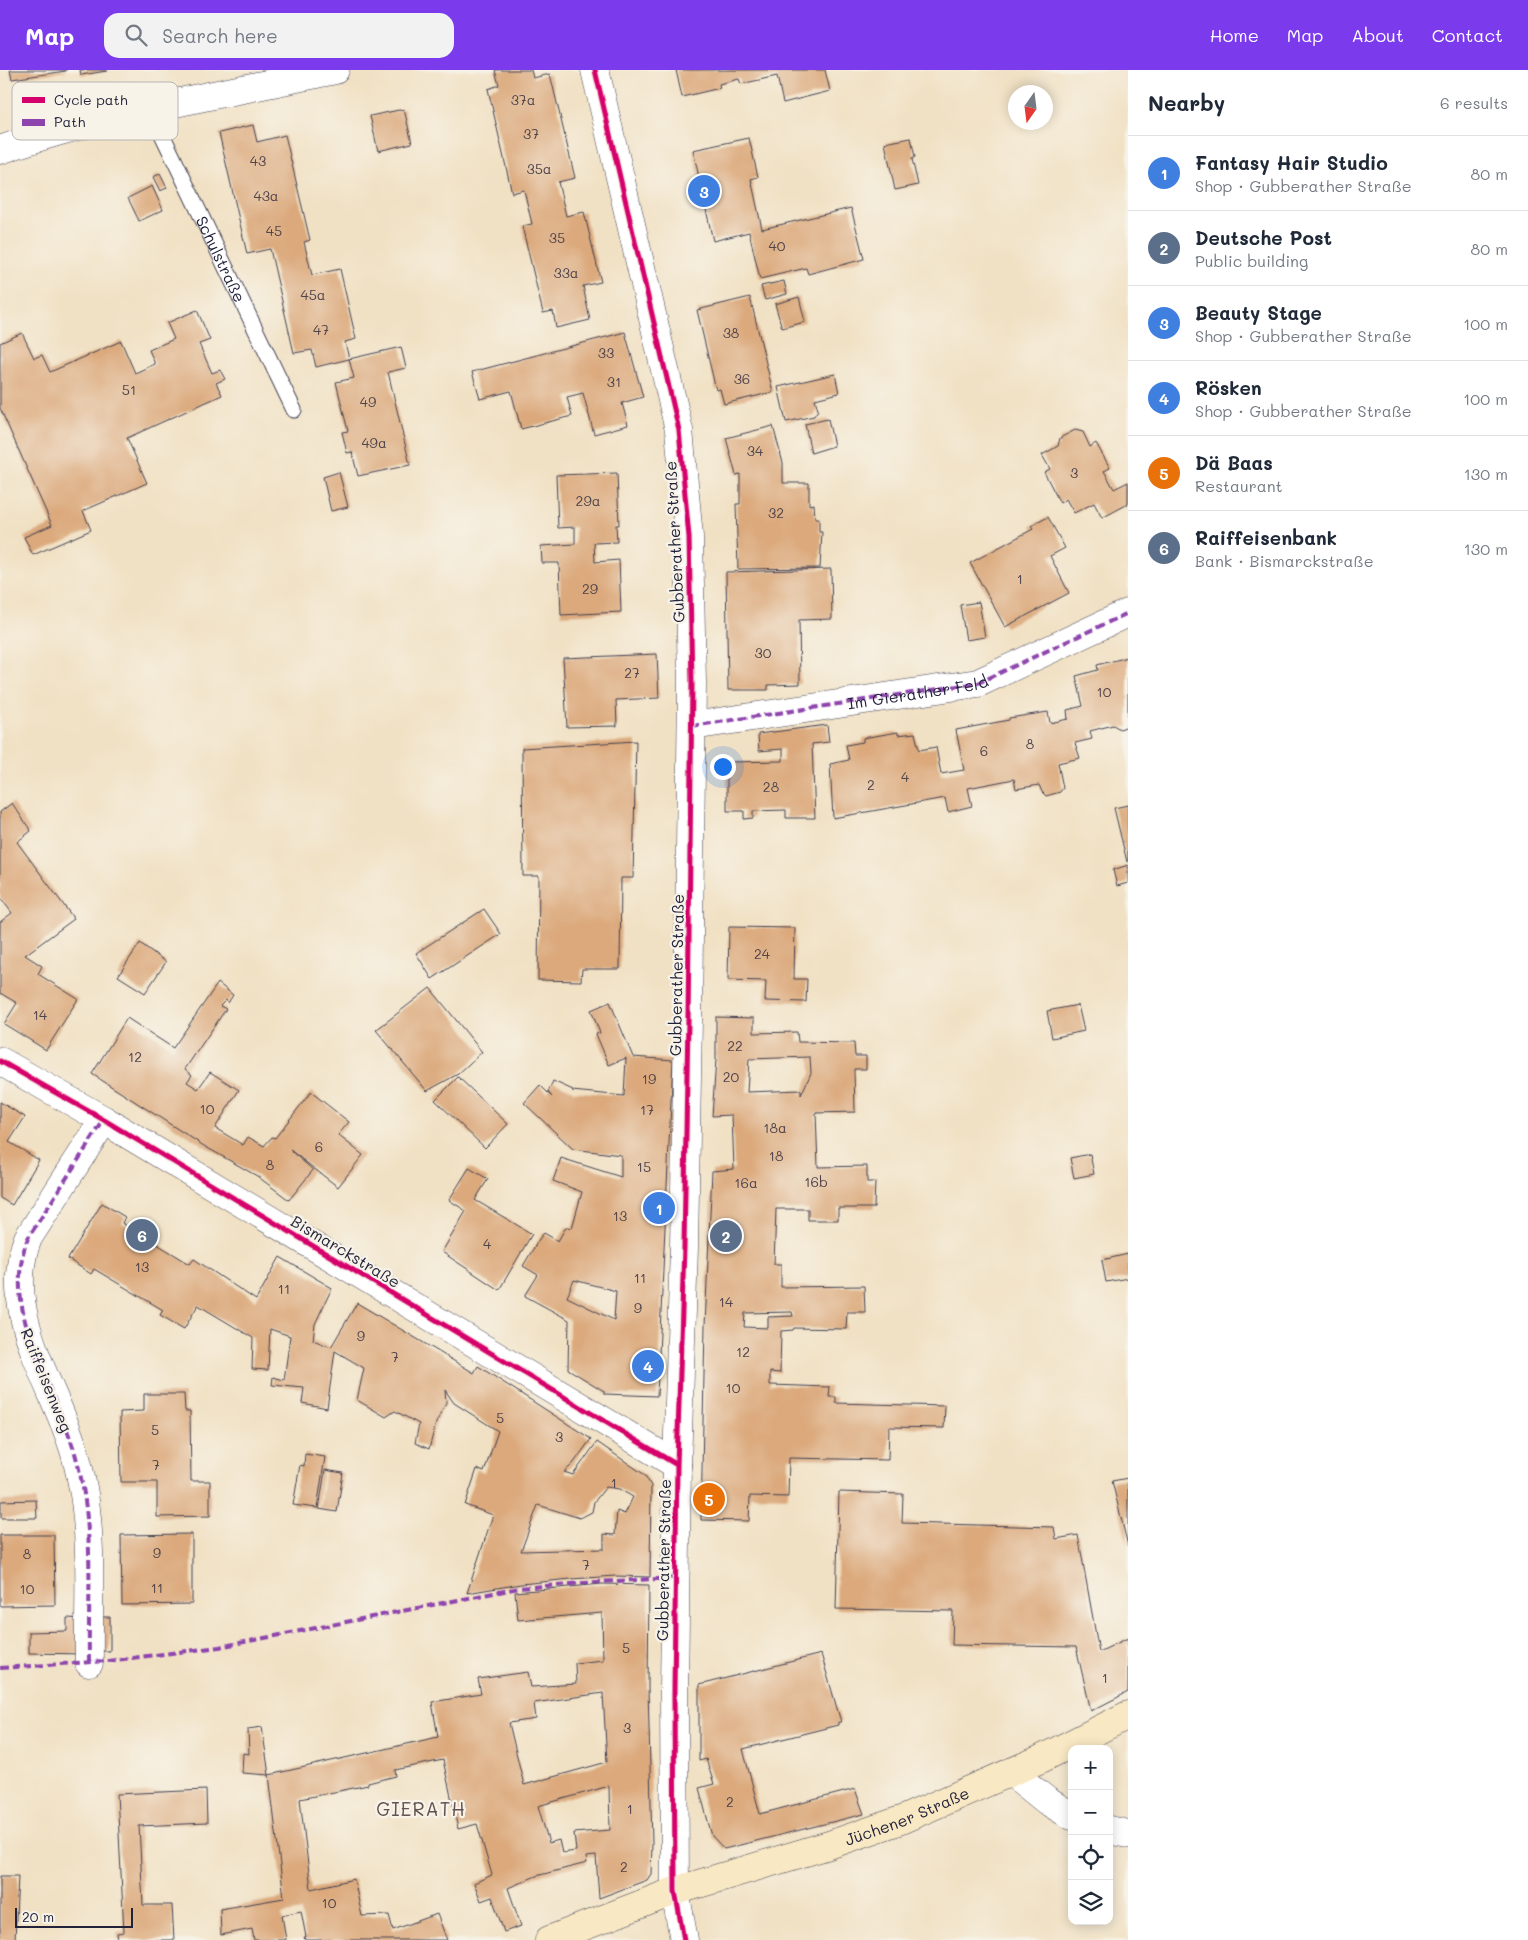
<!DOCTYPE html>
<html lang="en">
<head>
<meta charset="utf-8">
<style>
	body { margin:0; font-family:Mali,sans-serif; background:#f2f2f3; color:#1f2937 }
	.controls { position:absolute; right:15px; bottom:15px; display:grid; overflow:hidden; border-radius:10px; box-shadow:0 2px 12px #0003 }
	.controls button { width:45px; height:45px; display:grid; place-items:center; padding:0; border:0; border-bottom:1px solid #e0e1e3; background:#fff; color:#1f2937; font:25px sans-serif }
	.compass { position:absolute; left:1008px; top:15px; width:45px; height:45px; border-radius:50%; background:#fff; box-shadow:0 2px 12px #0003; rotate:194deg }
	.scale { position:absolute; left:15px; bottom:12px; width:118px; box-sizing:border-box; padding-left:5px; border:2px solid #22223b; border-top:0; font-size:14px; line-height:18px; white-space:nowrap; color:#22223b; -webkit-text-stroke:4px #f7f3e8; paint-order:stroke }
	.you { position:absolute; left:722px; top:696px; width:18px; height:18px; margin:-12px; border:4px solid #fff; border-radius:50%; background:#1a73e8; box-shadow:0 0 0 8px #1a73e833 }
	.badge { display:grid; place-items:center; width:32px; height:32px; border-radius:50%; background:#7c3aed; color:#fff; font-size:16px; font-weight:700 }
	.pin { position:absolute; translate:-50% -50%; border:2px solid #fff; box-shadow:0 1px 5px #0006 }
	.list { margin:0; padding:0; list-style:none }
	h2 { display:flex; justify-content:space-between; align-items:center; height:65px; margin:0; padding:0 20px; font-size:21px }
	h2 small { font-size:16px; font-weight:400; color:#747a83 }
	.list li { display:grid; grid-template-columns:32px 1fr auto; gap:15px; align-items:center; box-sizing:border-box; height:75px; padding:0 20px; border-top:1px solid #e0e1e3 }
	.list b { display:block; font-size:19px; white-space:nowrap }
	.list p { margin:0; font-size:16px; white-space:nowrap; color:#747a83 }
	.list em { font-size:16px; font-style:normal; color:#747a83 }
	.icon { flex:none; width:28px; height:28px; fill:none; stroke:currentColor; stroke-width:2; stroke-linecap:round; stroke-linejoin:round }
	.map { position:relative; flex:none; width:1128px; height:1870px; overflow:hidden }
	header { display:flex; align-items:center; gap:30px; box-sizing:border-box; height:70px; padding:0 25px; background:#7c3aed; color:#fff }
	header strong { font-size:24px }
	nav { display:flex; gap:28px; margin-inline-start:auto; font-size:18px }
	.search { width:350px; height:45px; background:#f2f2f3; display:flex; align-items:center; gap:12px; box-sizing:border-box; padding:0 18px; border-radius:15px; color:#747a83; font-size:19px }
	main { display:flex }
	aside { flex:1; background:#fff }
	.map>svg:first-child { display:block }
</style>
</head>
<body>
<header>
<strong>Map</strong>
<div class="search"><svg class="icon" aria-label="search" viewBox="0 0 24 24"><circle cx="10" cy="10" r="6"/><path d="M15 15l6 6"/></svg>Search here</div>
<nav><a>Home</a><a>Map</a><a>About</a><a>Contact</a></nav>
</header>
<main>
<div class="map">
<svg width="1128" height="1870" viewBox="0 0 1128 1870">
	<rect width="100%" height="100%" fill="#f7f3e8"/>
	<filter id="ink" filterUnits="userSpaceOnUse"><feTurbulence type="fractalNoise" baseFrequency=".02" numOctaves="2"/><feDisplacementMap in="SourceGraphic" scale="10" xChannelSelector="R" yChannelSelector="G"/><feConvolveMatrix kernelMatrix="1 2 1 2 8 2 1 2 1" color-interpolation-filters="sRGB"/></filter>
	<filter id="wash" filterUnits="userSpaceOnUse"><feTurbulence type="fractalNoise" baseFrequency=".0096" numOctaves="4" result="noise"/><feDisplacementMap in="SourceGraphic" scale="20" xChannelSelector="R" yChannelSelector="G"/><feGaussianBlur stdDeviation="1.12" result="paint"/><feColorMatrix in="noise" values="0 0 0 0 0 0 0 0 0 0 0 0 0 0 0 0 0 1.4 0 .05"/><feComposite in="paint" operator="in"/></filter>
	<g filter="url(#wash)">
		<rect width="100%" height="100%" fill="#f1e1c4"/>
		<g id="blocks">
			<path fill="#dba97b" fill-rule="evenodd" d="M10,0H66V1L12,9Z
				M80,0H107V1L81,5Z
				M495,0H531L533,8L550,4L575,108L558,112L566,146L584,142L601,212L583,216L590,250L556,258L553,241L543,243L522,156L532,154L524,120L512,123L488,19L499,15Z
				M676,0H825L830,21L783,33L777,6L741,14L739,9L719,14L720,18L682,27Z
				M404,39L412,73L378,81L370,46Z
				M253,55L257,72L285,65L310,170L304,172L312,205L340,199L356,269L345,272L349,289L316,297L312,280L294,283L270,179L247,184L219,63Z
				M749,68L758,107L751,109L762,159L851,138L864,189L808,204L806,198L760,209L749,162L713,171L693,80Z
				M911,68L915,87L912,89L918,115L895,120L885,73Z
				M160,104L167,118L160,121L153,107Z
				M152,116L163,140L139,151L128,128Z
				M784,211L787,224L765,230L761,216Z
				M750,227L773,322L724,334L720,319L716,320L697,240Z
				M799,227L805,252L782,258L775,234Z
				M197,240L210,270L199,274L212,303L220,300L225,309L216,313L222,325L127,368L147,413L83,441L91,460L33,485L24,467L52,455L0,338V273L22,263L34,288L42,285L50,302L121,271L135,303L155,294L149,280L174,269L167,253Z
				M625,262L643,327L622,333L628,355L594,364L583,323L567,327L572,346L521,359L511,321L480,329L472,302Z
				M401,277L406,298L388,302L410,395L358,406L352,382L347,383L342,362L348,361L336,312L354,308L349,289Z
				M835,304L839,323L815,329L818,340L814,346L786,352L778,317Z
				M828,349L834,376L811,383L805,354Z
				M773,356L783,393V413H809V435L814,434L815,449H819V462H822L820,498L738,499L736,434H740V404L736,405L726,368Z
				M1075,360L1083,362L1090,377L1096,373L1110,398L1104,401L1114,419L1128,412V434L1102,448L1094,433L1074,443L1066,429L1060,433L1044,402L1050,399L1042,385L1058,376L1060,368Z
				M339,402L348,437L331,441L323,407Z
				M617,403L619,455H616L617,472L594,473L595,492L619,490L621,542L561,545L559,493H542L541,476L575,474V457L558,458L556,405Z
				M1048,447L1065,478L1050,486L1069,523L1005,557L970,493L1033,459L1031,456Z
				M831,499L832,549L799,550L800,614L768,615V620H728L726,502Z
				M979,532L985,567L966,570L960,535Z
				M657,584L659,628L616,630L617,656L567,657L563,588Z
				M1128,587V656L1120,659L1113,655L1090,661L1092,669L1075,673L1080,688L1058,693L1063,718L1060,722L1046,726L1042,722L1039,715L1016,719L1014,709L968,718L972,736L948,742L945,728L833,748L830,694L849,690L846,675L863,672V668L898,662V665L915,663L919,680L936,677L941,704L964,700L956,660L1009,650V648L1048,642L1050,653L1068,649L1067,640L1083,636L1076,606L1098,600L1097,595Z
				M827,655L829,672L812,674L815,748H786V740L753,741V748L744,749V741H727V692L783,691V679L759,681L758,664Z
				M636,671L633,808H621L620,899H582L581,911L538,910L539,806H523L522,678Z
				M12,733L31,761L17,772L74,849L25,885L42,896L38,904L78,929L46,980L4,954L17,933L0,923V852L12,843L0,827V742Z
				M1128,735V792H1127L1114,738Z
				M1128,795V813L1117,816L1113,800Z
				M484,839L501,864L432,909L416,883Z
				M729,857L795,858L794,909H807L806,932L765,931L766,911L728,910Z
				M140,873L166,892L145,923L118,906Z
				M218,913L233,925L228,933L226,930L220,936L226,939L185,999L192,1005L187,1012L198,1019L210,1002L239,1020L215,1058L243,1075L248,1067L264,1076L272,1067L275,1068L311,1022L349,1052L338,1065L363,1085L338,1117L290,1080L313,1100L289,1130L257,1106L204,1076L92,1004L127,948L173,978Z
				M430,918L482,982L458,1004L427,1021L376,960Z
				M610,932L633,987L673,990L657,1326L604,1324V1321L568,1299L569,1250L525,1226L538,1205L523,1196L539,1169L544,1163L558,1171L566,1157L572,1158L582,1122L553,1111L561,1088L621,1107V1085L573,1079L524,1033L540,1015L552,1027L548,1022L553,1011L573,1020L572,1021L624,1026L626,988L609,995L596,964L600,963L591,940ZM574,1210L616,1221L614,1250L567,1227Z
				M1078,935L1084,961L1052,968L1047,941Z
				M716,947L754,948V963L797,962L798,972L854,973L855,986H866V999H854L855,1042L816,1043L818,1097L867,1096V1112H875L874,1138H838V1150H808V1139H776L774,1194H781V1217L864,1216L865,1242H847L846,1259L794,1258L793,1260L781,1261L780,1303L770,1302V1315L830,1317L829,1327H836V1333L945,1336L944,1358L889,1357L888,1390L789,1388L788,1427L750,1426L749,1451L701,1450L705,1256L712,1101L734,1099L732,1045L712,1046L716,990ZM810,987L811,1003L801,1025V1020L747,1022L749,989ZM792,1242L793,1246L768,1247V1258L744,1257L745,1243Z
				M458,1007L508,1054L485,1078L435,1030Z
				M0,1032L25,1047L9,1072L39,1090L12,1135L0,1128Z
				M1090,1084L1094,1104L1074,1108L1070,1088Z
				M469,1098L488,1109L475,1130L532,1164L499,1220L442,1182L466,1141L449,1130Z
				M102,1133L125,1147L122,1153L190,1194L194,1189L256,1230L280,1187L332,1218L315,1254L313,1270L331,1277L357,1233L474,1303L478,1296L591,1369L573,1394L564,1402L573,1405L597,1372L645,1405L651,1416L650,1507L615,1506L571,1509L521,1514L467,1523L493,1445L465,1435L477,1399L484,1402L498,1361L454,1333L445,1320L446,1333L436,1353L429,1379L415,1373L419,1354L395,1341L386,1347L357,1330L364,1298L335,1281L327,1338L302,1333L304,1318L272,1315L273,1307L284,1310L290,1266L270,1259L268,1300L252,1299L253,1268L198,1235L184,1259L160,1245L163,1240L94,1199L91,1204L68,1189ZM606,1417L619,1419L633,1427L625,1444L617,1441L615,1465L604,1464V1479L521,1481L538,1435L580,1448L592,1442L594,1432Z
				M1128,1184V1208L1106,1212L1102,1190Z
				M144,1324H184L185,1341H190L191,1411H210V1446L157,1447V1412H121L120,1342L144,1341Z
				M305,1384L325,1387L317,1438L293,1435L300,1395L304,1396Z
				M325,1400L343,1403L337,1442L319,1439Z
				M1128,1408V1476L1112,1411Z
				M839,1422L903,1424L902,1453L1054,1457L1056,1469L1078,1465L1099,1582L1128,1568V1622L1091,1641L1076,1577L952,1575L953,1541L836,1539Z
				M36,1430L37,1448H1V1431Z
				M192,1464V1534L122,1535L121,1465Z
				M0,1465H54L55,1535L0,1536Z
				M602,1514L649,1515L648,1618L652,1774L651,1804L647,1810L599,1828L596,1786L586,1787L587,1793L536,1806L508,1818L521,1856L504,1862L492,1827L481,1831L474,1813L492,1805L477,1754L458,1759L443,1690L395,1700L396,1706L368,1713V1715L300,1729L311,1819L354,1809L362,1846L389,1845L393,1860L437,1844L447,1870H305L304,1867H306L301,1841L282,1845L286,1870H254L252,1859L221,1865L220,1839L284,1828L269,1705L438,1667L432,1632L481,1624L478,1609L528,1602L531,1617L576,1614L575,1593L603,1590L602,1543L518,1550L515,1522ZM603,1623L607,1692L524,1715L509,1653L536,1649L534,1633ZM609,1716L610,1760L574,1763L576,1781L562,1783L559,1770L549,1773L538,1736Z
				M93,1547H110V1581H94Z
				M67,1548L84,1549V1584L29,1583V1562L67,1561Z
				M821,1584L841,1652H838V1655L743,1679L760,1744L855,1719L864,1744L724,1779L712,1766L699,1718L714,1714L706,1689L699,1691V1615Z
				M262,1657L269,1705L242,1703L243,1683L249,1684L248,1659Z
				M206,1720L207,1753L139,1756L143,1835H172L174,1870H118L117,1863L124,1862L117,1724Z
				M0,1806H18L15,1870H0Z"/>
		</g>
	</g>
	<g filter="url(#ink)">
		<use href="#blocks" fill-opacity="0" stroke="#413f50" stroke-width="1"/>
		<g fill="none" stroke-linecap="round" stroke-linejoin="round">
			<g stroke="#413f50" stroke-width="17">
				<g id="service">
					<path id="s1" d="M150,39L294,340"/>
				</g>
			</g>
			<g stroke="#413f50" stroke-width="29">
				<g id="minor">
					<path d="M595,0L679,360L689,467L692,613L688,949L684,1177L677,1395L674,1621L675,1821L684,1870"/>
					<path d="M0,80C109,42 223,24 335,0"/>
					<path id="s2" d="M692,656L978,613L1128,543"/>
					<path d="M0,991L104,1050L677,1395"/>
					<path d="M89,1593C88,1535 93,1475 83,1418C80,1403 77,1388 72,1374C51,1310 0,1238 28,1168L104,1050"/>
					<path d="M1011,1702L1047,1731L1072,1746"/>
					<path d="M1109,1760L1128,1764"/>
				</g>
			</g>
			<g stroke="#413f50" stroke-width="29">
				<g id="secondary">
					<path id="s3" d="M549,1870L675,1821L829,1775L901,1750L1041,1689L1128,1645"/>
				</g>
			</g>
			<use href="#service" stroke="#fff" stroke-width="15"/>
			<use href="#minor" stroke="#fff" stroke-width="28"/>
			<use href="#secondary" stroke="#f8e8c3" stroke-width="28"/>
			<path stroke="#8e44ad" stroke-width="4" stroke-dasharray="8 4" stroke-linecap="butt" d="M692,656L978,613L1128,543
				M89,1593C88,1535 93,1475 83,1418C80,1403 77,1388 72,1374C51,1310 0,1238 28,1168L104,1050
				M0,1598L108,1591L219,1577L519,1518L597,1512L675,1508"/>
			<g stroke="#f7f3e8" stroke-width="8">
				<path id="cycleway" d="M595,0L679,360L689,467L692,613L688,949L684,1177L677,1395L674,1621L675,1821L684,1870
					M0,991L104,1050L677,1395"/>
			</g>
			<use href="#cycleway" stroke="#d6006c" stroke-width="5"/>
		</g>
	</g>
	<g text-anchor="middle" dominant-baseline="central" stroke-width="4.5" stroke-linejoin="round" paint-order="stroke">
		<g font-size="14" fill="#50444b">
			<text x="523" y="29">37a</text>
			<text x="531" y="63">37</text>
			<text x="258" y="90">43</text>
			<text x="539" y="98">35a</text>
			<text x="266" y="125">43a</text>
			<text x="274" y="160">45</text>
			<text x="557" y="167">35</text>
			<text x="777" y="175">40</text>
			<text x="566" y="202">33a</text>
			<text x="313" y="224">45a</text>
			<text x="321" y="259">47</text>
			<text x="731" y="262">38</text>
			<text x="606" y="282">33</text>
			<text x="742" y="308">36</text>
			<text x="614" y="311">31</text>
			<text x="129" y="319">51</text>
			<text x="368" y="331">49</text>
			<text x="374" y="372">49a</text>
			<text x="755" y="380">34</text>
			<text x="1074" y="402">3</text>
			<text x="588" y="430">29a</text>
			<text x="776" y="442">32</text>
			<text x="1020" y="508">1</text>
			<text x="590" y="518">29</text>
			<text x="763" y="582">30</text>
			<text x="632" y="602">27</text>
			<text x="1104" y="621">10</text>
			<text x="1030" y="673">8</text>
			<text x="984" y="680">6</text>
			<text x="905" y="706">4</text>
			<text x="871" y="714">2</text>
			<text x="771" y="716">28</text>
			<text x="762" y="883">24</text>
			<text x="40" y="944">14</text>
			<text x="735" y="975">22</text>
			<text x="135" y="986">12</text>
			<text x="731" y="1006">20</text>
			<text x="649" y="1008">19</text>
			<text x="207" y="1038">10</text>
			<text x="647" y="1039">17</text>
			<text x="775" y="1057">18a</text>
			<text x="319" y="1076">6</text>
			<text x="776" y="1085">18</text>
			<text x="270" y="1094">8</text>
			<text x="644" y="1096">15</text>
			<text x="816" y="1111">16b</text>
			<text x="746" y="1112">16a</text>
			<text x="620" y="1145">13</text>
			<text x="487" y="1173">4</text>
			<text x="142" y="1196">13</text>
			<text x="640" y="1207">11</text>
			<text x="284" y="1218">11</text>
			<text x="726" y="1231">14</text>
			<text x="638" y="1237">9</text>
			<text x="361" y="1265">9</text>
			<text x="743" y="1281">12</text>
			<text x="395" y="1286">7</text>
			<text x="733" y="1317">10</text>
			<text x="500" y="1347">5</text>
			<text x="155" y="1359">5</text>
			<text x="559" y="1366">3</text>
			<text x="156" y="1394">7</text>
			<text x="614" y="1412">1</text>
			<text x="157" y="1482">9</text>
			<text x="27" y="1483">8</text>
			<text x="586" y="1494">7</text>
			<text x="157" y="1517">11</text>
			<text x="27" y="1518">10</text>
			<text x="626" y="1577">5</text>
			<text x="1105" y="1607">1</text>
			<text x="627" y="1657">3</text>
			<text x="730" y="1731">2</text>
			<text x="630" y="1738">1</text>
			<text x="624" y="1796">2</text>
			<text x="329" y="1832">10</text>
		</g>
		<g font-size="16" fill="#22223b" stroke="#f7f3e8">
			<text stroke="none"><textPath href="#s1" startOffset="166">Schulstraße</textPath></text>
			<text transform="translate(674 472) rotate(-93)">Gubberather Straße</text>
			<text stroke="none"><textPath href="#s2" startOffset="228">Im Gierather Feld</textPath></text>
			<text transform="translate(676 905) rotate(-89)">Gubberather Straße</text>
			<text transform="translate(346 1181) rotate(31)">Bismarckstraße</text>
			<text transform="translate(47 1310) rotate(68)">Raiffeisenweg</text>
			<text transform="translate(663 1490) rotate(-89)">Gubberather Straße</text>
			<text stroke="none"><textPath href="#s3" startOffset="379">Jüchener Straße</textPath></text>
		</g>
		<g font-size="19" letter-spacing="1" fill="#635151" stroke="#f7f3e8">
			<text x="421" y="1738">GIERATH</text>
		</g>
	</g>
	<rect x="12" y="12" width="166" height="58" rx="8" fill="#f7f3e8" stroke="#b7b4b4" stroke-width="1"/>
	<rect x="22" y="27" width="23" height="6" fill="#d6006c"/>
	<rect x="22" y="49" width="23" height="7" fill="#8e44ad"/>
	<g font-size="14" fill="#22223b">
		<text x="54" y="35">Cycle path</text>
		<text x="54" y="57">Path</text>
	</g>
</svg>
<div class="controls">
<button>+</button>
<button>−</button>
<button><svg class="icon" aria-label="locate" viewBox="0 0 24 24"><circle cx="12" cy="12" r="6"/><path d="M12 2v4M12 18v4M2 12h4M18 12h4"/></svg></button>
<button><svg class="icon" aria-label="layers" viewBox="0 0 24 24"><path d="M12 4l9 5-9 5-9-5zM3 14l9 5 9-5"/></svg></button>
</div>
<svg class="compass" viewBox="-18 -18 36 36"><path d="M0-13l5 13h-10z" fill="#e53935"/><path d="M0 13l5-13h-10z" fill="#747a83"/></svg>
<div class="scale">20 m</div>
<div class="you"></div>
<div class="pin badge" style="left:659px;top:1138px;background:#3f7fe0">1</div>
<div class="pin badge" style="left:726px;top:1166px;background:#5c6f8a">2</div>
<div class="pin badge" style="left:704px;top:121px;background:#3f7fe0">3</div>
<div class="pin badge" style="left:648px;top:1296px;background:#3f7fe0">4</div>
<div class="pin badge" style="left:709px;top:1429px;background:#e8710a">5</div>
<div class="pin badge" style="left:142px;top:1165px;background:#5c6f8a">6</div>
</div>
<aside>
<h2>Nearby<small>6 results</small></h2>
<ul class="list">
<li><span class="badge" style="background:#3f7fe0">1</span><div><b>Fantasy Hair Studio</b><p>Shop · Gubberather Straße</p></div><em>80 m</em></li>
<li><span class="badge" style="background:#5c6f8a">2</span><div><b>Deutsche Post</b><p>Public building</p></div><em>80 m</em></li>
<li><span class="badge" style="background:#3f7fe0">3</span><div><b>Beauty Stage</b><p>Shop · Gubberather Straße</p></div><em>100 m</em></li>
<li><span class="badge" style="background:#3f7fe0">4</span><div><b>Rösken</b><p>Shop · Gubberather Straße</p></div><em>100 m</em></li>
<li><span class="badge" style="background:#e8710a">5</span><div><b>Dä Baas</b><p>Restaurant</p></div><em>130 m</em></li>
<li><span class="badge" style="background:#5c6f8a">6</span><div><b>Raiffeisenbank</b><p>Bank · Bismarckstraße</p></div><em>130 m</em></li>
</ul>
</aside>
</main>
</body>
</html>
